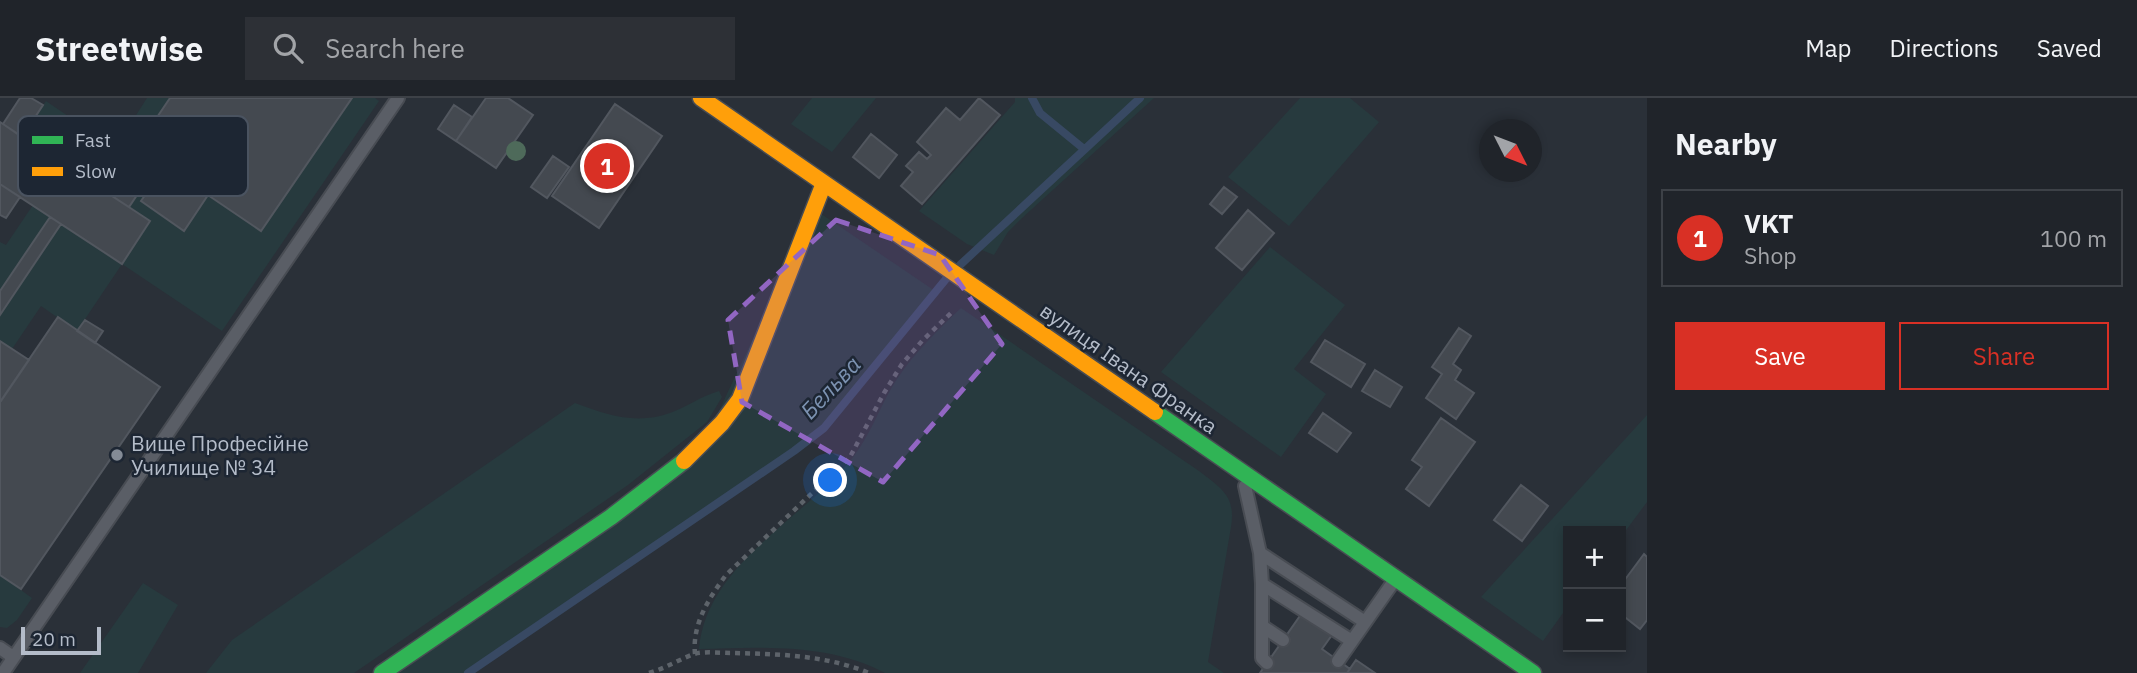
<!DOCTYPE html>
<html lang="en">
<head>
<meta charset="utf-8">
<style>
	body { margin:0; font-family:"IBM Plex Sans",sans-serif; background:#2d3036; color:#f1f3f6 }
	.controls { position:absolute; right:21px; bottom:21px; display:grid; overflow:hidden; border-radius:0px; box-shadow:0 4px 10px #0003 }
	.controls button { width:63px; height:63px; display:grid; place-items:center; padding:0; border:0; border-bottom:2px solid #3d4147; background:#20242a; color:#f1f3f6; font:35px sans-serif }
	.compass { position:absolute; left:1479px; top:21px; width:63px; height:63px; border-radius:50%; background:#20242a; box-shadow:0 4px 10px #0003; rotate:132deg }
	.scale { position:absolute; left:21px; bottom:18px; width:80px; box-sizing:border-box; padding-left:7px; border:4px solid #b4bcc9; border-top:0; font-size:19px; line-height:24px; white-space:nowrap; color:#b4bcc9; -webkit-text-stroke:5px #1d2633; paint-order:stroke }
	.you { position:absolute; left:831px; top:383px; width:24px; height:24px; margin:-18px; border:5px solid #fff; border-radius:50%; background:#1a73e8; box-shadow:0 0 0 10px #1a73e833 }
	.badge { display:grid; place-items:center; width:46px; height:46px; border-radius:50%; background:#d93025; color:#fff; font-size:23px; font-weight:700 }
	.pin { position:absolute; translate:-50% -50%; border:4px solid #fff; box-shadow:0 2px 7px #0006 }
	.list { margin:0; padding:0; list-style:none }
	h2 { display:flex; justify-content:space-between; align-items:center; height:91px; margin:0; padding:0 28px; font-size:30px }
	h2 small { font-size:23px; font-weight:400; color:#a2a4a8 }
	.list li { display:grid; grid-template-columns:46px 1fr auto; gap:21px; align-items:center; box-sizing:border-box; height:98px; margin:0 14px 14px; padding:0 14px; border:2px solid #3d4147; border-radius:0px }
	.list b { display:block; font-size:26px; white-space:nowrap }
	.list p { margin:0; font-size:23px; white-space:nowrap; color:#a2a4a8 }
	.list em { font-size:23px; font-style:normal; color:#a2a4a8 }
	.actions { display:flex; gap:14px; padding:21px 28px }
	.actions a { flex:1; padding:16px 0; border:2px solid #d93025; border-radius:0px; text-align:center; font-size:24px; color:#d93025 }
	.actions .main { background:#d93025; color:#fff }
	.icon { flex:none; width:38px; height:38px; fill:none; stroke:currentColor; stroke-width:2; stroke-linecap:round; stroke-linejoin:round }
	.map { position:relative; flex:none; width:1647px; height:575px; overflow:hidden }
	header { display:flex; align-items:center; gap:42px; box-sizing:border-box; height:98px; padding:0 35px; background:#20242a; border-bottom:2px solid #3d4147 }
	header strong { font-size:33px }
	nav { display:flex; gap:38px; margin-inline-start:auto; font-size:24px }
	.search { width:490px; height:63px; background:#2d3036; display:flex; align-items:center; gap:18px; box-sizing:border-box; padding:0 24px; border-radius:0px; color:#a2a4a8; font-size:26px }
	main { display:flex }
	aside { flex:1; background:#20242a }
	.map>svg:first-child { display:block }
</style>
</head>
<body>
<header>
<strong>Streetwise</strong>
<div class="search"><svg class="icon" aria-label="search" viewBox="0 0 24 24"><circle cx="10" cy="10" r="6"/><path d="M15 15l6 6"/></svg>Search here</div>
<nav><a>Map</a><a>Directions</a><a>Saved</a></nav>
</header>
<main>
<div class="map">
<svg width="1647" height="575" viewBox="0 0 1647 575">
	<rect width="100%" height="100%" fill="#2a3038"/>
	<path fill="#273a3e" d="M147,0H170L137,49L122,39Z
		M352,0H375L379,3L222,233L122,166L77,233L41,208L12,251L0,243V217L61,126L122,166L150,123L129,109L159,64L165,68L184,132L208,97L261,133Z
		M812,0H876L832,54L791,26Z
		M1015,0H1154L1021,121L1008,134L994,157L967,146L919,113L1015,4Z
		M1300,0H1350L1379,24L1289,128L1228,79Z
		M46,3L115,50L92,85L22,39Z
		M33,107L50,119L0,193V144L6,147Z
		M814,111L935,193L880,263L824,330L794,353L468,575H382L702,349Z
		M1270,149L1345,207L1294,271L1326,296L1281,359L1161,274Z
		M961,210L1199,373C1222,391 1236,398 1231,429L1208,564L1224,575H885C830,545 760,549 699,551C706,468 801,422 849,364C870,340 880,307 897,281C915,254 938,232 961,210Z
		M719,293L722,299L707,324L628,387L354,575H206L232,542L575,305C607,317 636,327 670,315C687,309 701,298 719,293Z
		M1647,317V404L1621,439V433H1568V508L1543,543L1481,499Z
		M0,477L32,500L17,522L7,530L0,529Z
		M143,485L178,507L138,575H80Z"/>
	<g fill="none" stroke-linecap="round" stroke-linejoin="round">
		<path stroke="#384963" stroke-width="8" d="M1032,0L1040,15L1084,51
			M960,167L1140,0
			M468,575L794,353L824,330L946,181"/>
	</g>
	<path fill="#444950" stroke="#52575f" stroke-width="2" d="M20,0H31L43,7L22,39L3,26Z
		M170,0H352L261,133L137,49Z
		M486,0H508L533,17L496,70L456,43Z
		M979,0L1000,17L922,106L901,88L913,74L906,68L919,54L927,61L931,57L917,44L946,10L960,22Z
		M615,6L662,38L599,130L552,98Z
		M454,7L472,19L456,43L438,31Z
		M0,24L150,123L122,166L0,86Z
		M871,36L897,57L879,80L853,59Z
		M122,39L159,64L129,109L92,85Z
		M553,58L569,69L547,100L531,89Z
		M165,68L208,97L184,133L141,103Z
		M0,86L20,99L6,120L0,117Z
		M1224,89L1237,99L1222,116L1210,106Z
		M1248,112L1274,135L1242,172L1216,150Z
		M50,119L61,126L0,217V193Z
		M58,219L160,289L21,491L0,477V304Z
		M85,222L103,233L95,245L77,233Z
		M1459,230L1471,238L1453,266L1461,272L1455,282L1474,295L1456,321L1426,300L1442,276L1432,269Z
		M1325,242L1365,266L1351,289L1311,264Z
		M0,243L29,262L1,303H0Z
		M1375,272L1402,289L1390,309L1362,293Z
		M1323,315L1351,335L1337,354L1309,335Z
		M1441,320L1475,344L1429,408L1406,391L1422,369L1412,362Z
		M1521,387L1548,408L1522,443L1494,422Z
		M1644,456L1647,459V522L1640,531L1621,516V487Z
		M1302,515L1332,537L1322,551L1350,571L1347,575H1260Z
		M1356,562L1375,575H1347Z"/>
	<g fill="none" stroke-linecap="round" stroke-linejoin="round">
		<g stroke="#484c53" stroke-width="16">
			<path id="lane" d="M1245,388L1260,455L1262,486V560L1267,565
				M1260,455L1365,524
				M1262,486L1352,543
				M1262,528L1283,542
				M0,550L13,559
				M1338,563L1394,483
				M3,575L398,0"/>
		</g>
		<g stroke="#484c53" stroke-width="19">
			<path id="fast" d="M1155,314L1533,575
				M382,575L611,419L684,363"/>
		</g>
		<g stroke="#484c53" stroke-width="19">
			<path id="slow" d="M701,0L1155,314
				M684,363L722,325L740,301L824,85"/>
		</g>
		<path stroke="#5d636a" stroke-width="4.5" stroke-dasharray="5 5" stroke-linecap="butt" d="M695,556C692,526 709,500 726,477L850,359L884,295L902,266L922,243L953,213
			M649,575C666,570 678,562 694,556C704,553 720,555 731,555C779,556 825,557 869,575"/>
		<use href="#lane" stroke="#5a5e66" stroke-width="12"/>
		<use href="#fast" stroke="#30b455" stroke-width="16"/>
		<use href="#slow" stroke="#ff9f0a" stroke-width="16"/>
	</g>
	<circle fill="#4e6a5a" cx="516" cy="53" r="10"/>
	<path fill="#9266c3" fill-opacity="0.2" stroke="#9266c3" stroke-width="5" stroke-dasharray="14 9" stroke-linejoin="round" d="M836,122L940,157L1002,246L883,384L742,304L728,222Z"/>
	<circle fill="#848b96" stroke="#1d2633" stroke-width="2.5" cx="117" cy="357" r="7"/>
	<g text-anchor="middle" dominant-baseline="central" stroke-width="5" stroke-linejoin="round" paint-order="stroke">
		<g font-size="21" fill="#b4bcc9" stroke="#1d2633">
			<text transform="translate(1129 270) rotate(35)">вулиця Івана Франка</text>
		</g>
		<g font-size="21" fill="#b4bcc9" stroke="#1d2633" text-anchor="start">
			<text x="131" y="345">Вище Професійне<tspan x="131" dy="24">Училище № 34</tspan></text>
		</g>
		<g font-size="23" font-style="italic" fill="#7c92b1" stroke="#1d2633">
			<text transform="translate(830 289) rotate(-47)">Бельва</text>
		</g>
	</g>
	<rect x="18" y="18" width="230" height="80" rx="10" fill="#1d2633" stroke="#4a5360" stroke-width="2"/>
	<rect x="32" y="38" width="31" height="8" fill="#30b455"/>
	<rect x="32" y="69" width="31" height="9" fill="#ff9f0a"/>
	<g font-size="19" fill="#b4bcc9">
		<text x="75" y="49">Fast</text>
		<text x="75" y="80">Slow</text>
	</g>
</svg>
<div class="controls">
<button>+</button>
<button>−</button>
</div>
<svg class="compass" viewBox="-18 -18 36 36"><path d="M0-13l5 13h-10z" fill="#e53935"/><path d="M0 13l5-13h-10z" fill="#a2a4a8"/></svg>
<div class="scale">20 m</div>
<div class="you"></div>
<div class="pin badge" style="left:607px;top:68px">1</div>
</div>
<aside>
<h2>Nearby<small></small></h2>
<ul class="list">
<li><span class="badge">1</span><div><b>VKT</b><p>Shop</p></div><em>100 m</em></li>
</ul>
<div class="actions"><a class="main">Save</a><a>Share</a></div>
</aside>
</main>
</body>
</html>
